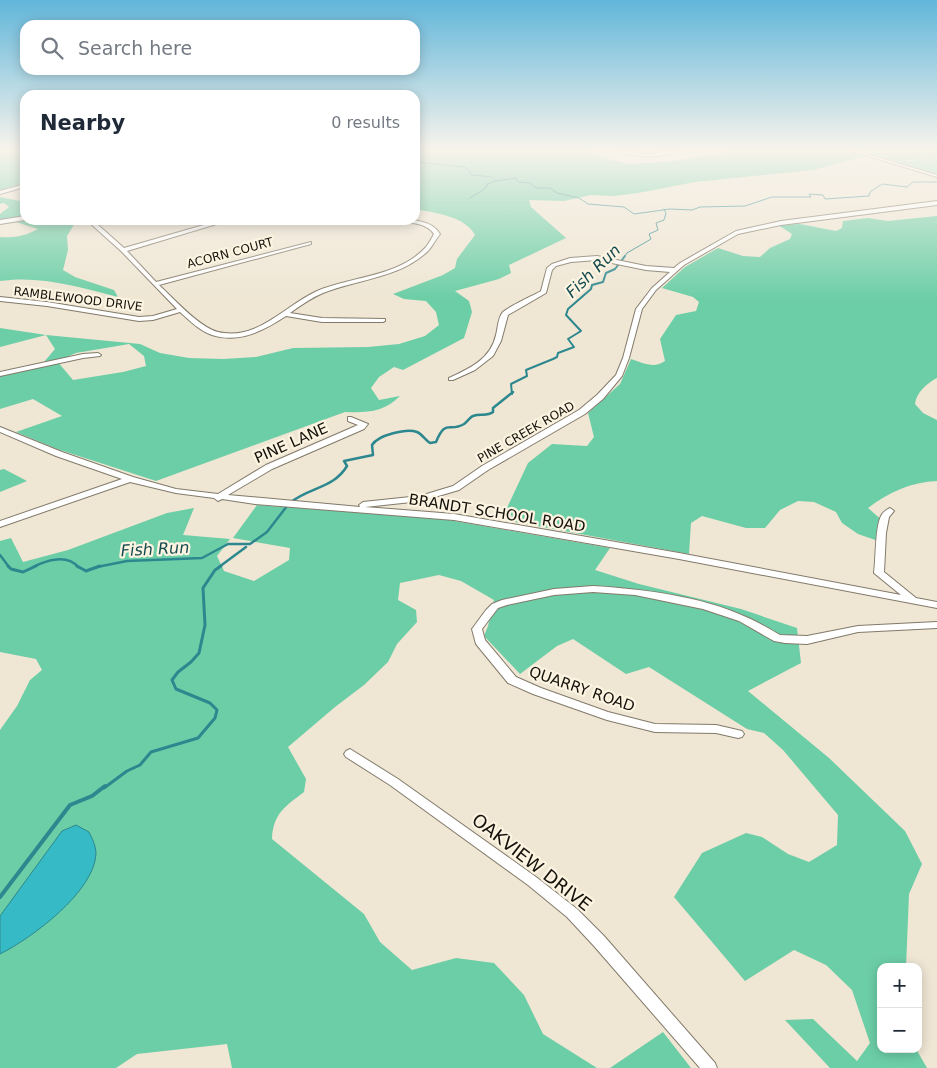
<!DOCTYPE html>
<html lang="en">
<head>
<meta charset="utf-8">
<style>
	body { margin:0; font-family:"DejaVu Sans",sans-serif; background:#f6f6f7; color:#1f2937 }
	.controls { position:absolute; right:15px; bottom:15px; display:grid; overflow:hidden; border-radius:10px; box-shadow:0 2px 12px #0003 }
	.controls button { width:45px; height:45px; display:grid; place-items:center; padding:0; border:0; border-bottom:1px solid #e0e1e3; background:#fff; color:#1f2937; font:25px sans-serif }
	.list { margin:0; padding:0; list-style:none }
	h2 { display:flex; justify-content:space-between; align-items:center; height:65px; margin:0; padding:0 20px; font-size:21px }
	h2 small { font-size:16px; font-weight:400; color:#747a83 }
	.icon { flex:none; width:28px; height:28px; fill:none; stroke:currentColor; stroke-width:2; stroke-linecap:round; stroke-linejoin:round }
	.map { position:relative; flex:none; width:937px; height:1068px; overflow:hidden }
	.search { position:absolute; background:#fff; box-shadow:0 2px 12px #0003; left:20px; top:20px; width:400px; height:55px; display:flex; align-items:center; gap:12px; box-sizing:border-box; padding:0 18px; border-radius:15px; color:#747a83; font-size:19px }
	.panel { position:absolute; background:#fff; box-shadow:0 2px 12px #0003; left:20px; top:90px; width:400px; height:135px; border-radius:15px }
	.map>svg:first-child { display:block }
</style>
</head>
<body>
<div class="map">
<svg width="937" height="1068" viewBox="0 0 937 1068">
	<rect width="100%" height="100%" fill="#efe6d4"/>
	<path fill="#7bdab2" d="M937,159V175L905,164L904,161Z"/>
	<path fill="#6ccea6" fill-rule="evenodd" d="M0,150H25V183L0,192Z
		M415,150H587L598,156L628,164L667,162L704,156H716L733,150H844L866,156L813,170L695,182L638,193L614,196L591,195L564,201L529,200L531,207L566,238L509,265L511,273L499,279L455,291L469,301L472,312L464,338L403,370L394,367L379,377L371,388L379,400L400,396C384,412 367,413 345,412L156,481L57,449L16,432L62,416L33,399L0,409V375L23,370L44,362L55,349L46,335L0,347V328L46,335L140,344L160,353L189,358L223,359L256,357L293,348L368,347L399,344L425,336L439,325L436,312L426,301L404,299L393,294L443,275L455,268L457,259L475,235C465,216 435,213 415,209ZM129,344L144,356L146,366L123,372L73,380L57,361L76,353Z
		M855,150H937V159L907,160L904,161L905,164Z
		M0,197L25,202V220H77L67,236L68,250L63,270L75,277L114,290L118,297C81,287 38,275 0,281V237C15,238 25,236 38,229L16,222L0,221V214L9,207L4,203L0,204Z
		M937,216V378C927,383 916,393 915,404L923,413L937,420V481C911,482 889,492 868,508L884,522L881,542L858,534L842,523L836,512L814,502L798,501L780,510L765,528H746L702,516L691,523L689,554L515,522L507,508L528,463L552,444L587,446L594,437L588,413L620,384L631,359C643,363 654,369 665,361L660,339L676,315L696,311L699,302L693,297L662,288L685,267L718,248L743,256L760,257L770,248L790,239L792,234L778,225L800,224L836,231L842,228L843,221L868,218L888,221Z
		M4,469L27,481L0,492V470Z
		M257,505L443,519L610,548L595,570L639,584L741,609L797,628L801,663L748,691L829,758L905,831L922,864L909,894L906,967H881V1049H916L927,1068H830L785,1020L813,1019L857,1061L870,1043L852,990L826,965L794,950L745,981L674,897L702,853L746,833L762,837L788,854L809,862L837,845L838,815L783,750L764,733L747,729L649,667L626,674L573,639L557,646L520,674L484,636L488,626L494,600L461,581L439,575L400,583L398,600L416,610L417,622L397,644L388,662L364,685L335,707L288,747L306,779L304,792C286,806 273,813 272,839L364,914L380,942L412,970L456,958L494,963L524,995L543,1034L597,1068H232L227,1044L137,1054L116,1068H0V730L17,706L30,680L42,670L36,659L0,652V541L11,538L23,562L68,550L167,513L194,508L183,535L230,539L217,556L224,571L254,581L289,560L290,548L233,538Z
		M663,1032L691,1068H610Z"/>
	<path fill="#36bac6" stroke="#2c888e" d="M76,825L89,832C92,838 96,846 96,854C94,892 32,938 0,954V916L62,831Z"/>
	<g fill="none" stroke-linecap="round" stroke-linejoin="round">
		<path stroke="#2c888e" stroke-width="1" d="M415,162L465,167L472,175L492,177L496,181L516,178L518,182L530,183L536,188H550L557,193L579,198L588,204L624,207L634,214L670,209L692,210L700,207L745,206L772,197H811L809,194L823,195L825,199L869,196L870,192L882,184L907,187L913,182H937
			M470,198L486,188L487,184L496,181
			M624,257L627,253L651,239L649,234L658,230L656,223L664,220L666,213L664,209"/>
		<path stroke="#2c888e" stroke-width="2" d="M512,394L511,384L527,376L526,370L553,359L557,357L558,353L574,347L568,339L581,331L566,315L568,309L591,289L592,285L603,282L606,273L615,269L625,256"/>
		<path stroke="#2c888e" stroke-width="2.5" d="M291,502C310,487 334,488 347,466L344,461L373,455L372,445C378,435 407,428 417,432C422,434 425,440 430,443L436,442C446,418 449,433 464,424C467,422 470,417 473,416C480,413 487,417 493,412V408L513,392
			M0,555L9,567
			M33,567C47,560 67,554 78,567
			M97,567L127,561L202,558L228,544H250L267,532L287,506
			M219,567L246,547"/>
		<path stroke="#2c888e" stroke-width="3" d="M8,566L11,569L23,572L36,566
			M77,566L86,571L100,566
			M104,788L127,771L140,765L151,752L198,738L215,718L217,710L210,703L176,689L172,680L178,672L191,662L199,653L205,625L203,588L215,570L221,566"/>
		<path stroke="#2c888e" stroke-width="4" d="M0,897L70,805L92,796L105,786"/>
		<g stroke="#827a6a" stroke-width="2">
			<path id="minor" d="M617,150L649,154L675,150H681C663,158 635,159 617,150Z
				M848,150H853L937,175V177Z
				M25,184V187L0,194V191Z
				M937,201V205L781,225L738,234L684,265L656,290L642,309L629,358L622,376L603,399L585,414L488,470L459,490L421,501L365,507L454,514L679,553L901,595L874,573C876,559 875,528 881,516C883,512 886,510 890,508L894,511L889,517L886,533L884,572L916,598L937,602V608L679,559L454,520L255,504L222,499L218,501L214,498L176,493L130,482L0,527V521L122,479L56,456L0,432V427L62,452L133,477L176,489L218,494L266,465L358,425L348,421V417H351L368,424L364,429L272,469L228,495L360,507L359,505L363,502L420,496L453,486L482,466L579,410L597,395L616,375L623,358L636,309L652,288L670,272L646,270L597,260L571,262L556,266L552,270L546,293L508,315L501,341L493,356L475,370L453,380H449V378C469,369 491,359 496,335C498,328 498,317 503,312C510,306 532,296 541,291L547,268L552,264L570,258L597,256L646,266L674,268L680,263L736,231L781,221Z
				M25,216V220L0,224V220Z
				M221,220H230L127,251L156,282L311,242V244L159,285C173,298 200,328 218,332C258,341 284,306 317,291C352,276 399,277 426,247C429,243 432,238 434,234C426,221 403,222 389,222L386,220C404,220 430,217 440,234C436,239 433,245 429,250C401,278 358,279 323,293C311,298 301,305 290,313L322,318L385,319V321L383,322H322L286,316C265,330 239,344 212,335C200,331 190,321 180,312L153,320L139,321L47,306L0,301V297L47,302L139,317L153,316L177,309L121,251L92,225L97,224L124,248Z
				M98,353L101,355L100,356L83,358L0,376V372L83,354Z
				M593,586C642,589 701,596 746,617C758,622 769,629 780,635L807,636L858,626L937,622V628L858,632L807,644L785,643L774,641L739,621L703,609L635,595L593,592L554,595L507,605L498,608L482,629L485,640L516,677L541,688L608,712L655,724L716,725L742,731L744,734L742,737L738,738L716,733L655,732L607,720L533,694L508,683L476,644L472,629L486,610L492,604L502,600L554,589Z
				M350,749L398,779L536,877L577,909L604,936L715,1063L717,1068H700L594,946L567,917L528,885L390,785L346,757L344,754L346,751Z"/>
		</g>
		<use href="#minor" fill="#fff" fill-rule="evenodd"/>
	</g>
	<linearGradient id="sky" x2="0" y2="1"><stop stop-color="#61b6da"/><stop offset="0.5" stop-color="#f8f4ec"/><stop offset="1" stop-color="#f8f4ec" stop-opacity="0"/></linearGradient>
	<rect width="937" height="299" fill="url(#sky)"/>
	<g text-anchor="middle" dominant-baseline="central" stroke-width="4.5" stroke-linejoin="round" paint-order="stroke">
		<g font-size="12" fill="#15120c" stroke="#fcf4e1">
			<text transform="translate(230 253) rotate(-15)">ACORN COURT</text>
			<text transform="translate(78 299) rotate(7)">RAMBLEWOOD DRIVE</text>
			<text transform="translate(526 432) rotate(-30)">PINE CREEK ROAD</text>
		</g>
		<g font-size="15" fill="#15120c" stroke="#fcf4e1">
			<text transform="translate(291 443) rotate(-24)">PINE LANE</text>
			<text transform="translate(497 513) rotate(9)">BRANDT SCHOOL ROAD</text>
			<text transform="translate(582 689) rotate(19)">QUARRY ROAD</text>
		</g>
		<g font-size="16" font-style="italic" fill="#144b50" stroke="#fcf4e1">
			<text transform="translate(593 271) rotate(-44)">Fish Run</text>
			<text transform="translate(155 549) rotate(-3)">Fish Run</text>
		</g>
		<g font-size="18" fill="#15120c" stroke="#fcf4e1">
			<text transform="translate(532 862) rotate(38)">OAKVIEW DRIVE</text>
		</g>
	</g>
</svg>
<div class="controls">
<button>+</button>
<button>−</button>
</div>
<div class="search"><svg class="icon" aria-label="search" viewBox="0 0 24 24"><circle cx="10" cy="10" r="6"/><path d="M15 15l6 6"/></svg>Search here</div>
<section class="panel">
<h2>Nearby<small>0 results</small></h2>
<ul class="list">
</ul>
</section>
</div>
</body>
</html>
